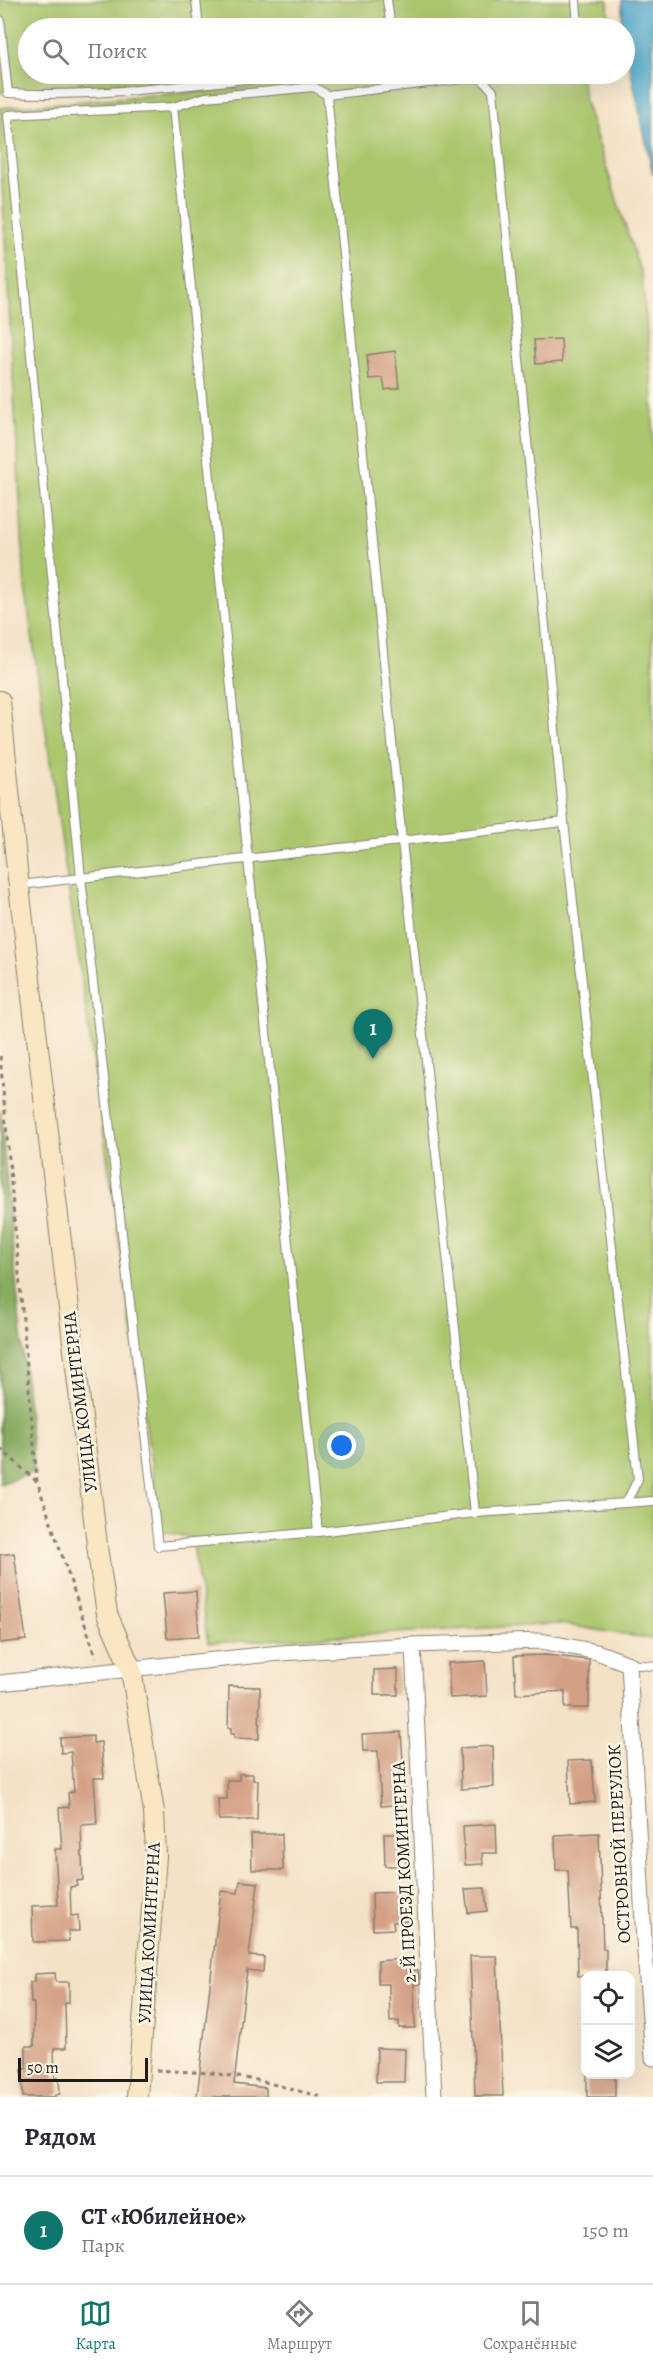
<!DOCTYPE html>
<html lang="ru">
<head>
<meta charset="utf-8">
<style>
	body { margin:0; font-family:Alegreya,serif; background:#f2f2f3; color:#2b2b33 }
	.controls { position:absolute; right:18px; bottom:18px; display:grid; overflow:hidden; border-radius:12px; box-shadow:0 6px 24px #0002 }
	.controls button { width:54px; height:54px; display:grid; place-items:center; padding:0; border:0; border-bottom:2px solid #e1e1e2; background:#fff; color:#2b2b33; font:30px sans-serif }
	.scale { position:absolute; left:18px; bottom:15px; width:130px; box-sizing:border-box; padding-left:6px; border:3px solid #1c1c1c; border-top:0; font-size:16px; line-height:21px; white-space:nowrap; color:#1c1c1c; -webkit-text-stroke:4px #fcf5e5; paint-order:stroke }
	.you { position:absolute; left:342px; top:1446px; width:21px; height:21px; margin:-15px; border:4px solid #fff; border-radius:50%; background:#1a73e8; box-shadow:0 0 0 9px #1a73e833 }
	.badge { display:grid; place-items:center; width:39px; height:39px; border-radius:50%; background:#0f766e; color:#fff; font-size:20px; font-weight:700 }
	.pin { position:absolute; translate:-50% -50px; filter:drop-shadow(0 2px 3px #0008) }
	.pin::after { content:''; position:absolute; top:32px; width:21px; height:18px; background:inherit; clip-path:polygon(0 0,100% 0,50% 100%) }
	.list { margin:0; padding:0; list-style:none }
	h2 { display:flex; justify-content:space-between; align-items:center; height:78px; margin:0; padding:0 24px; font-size:26px }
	h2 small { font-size:20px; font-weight:400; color:#7c7c81 }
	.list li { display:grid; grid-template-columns:39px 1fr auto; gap:18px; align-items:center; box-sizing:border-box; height:108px; padding:0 24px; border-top:2px solid #e1e1e2 }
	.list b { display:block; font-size:22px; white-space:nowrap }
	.list p { margin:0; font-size:20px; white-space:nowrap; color:#7c7c81 }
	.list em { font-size:20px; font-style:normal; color:#7c7c81 }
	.icon { flex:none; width:33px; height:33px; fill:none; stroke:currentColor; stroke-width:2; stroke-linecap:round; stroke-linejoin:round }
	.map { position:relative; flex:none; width:653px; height:2097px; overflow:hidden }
	.search { position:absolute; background:#fff; box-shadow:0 6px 24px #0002; left:18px; right:18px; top:18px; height:66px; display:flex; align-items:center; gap:15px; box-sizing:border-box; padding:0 21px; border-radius:33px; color:#7c7c81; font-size:22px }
	.sheet { height:186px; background:#fff }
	nav { display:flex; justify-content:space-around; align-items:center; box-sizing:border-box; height:84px; border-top:2px solid #e1e1e2; background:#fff; font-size:16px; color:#7c7c81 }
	nav a { display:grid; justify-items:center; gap:3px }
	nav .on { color:#0f766e }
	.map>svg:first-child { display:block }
</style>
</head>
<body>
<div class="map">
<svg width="653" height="2097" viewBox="0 0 653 2097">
	<rect width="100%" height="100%" fill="#fcf5e5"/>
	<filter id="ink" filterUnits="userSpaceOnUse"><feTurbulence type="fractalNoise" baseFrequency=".0167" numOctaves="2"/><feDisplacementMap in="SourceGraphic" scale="12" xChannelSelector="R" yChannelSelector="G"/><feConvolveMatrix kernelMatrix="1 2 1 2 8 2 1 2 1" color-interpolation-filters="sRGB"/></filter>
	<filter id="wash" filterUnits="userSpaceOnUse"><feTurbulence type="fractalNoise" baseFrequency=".008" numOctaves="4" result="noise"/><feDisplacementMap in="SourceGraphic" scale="24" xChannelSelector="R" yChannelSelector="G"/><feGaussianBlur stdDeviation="1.35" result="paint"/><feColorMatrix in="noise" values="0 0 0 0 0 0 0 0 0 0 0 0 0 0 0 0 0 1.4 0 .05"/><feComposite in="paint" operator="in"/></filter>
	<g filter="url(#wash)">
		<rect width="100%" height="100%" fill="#f4e2c7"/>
		<path fill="#abc76e" stroke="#647245" stroke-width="1.5" d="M0,0H608L609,28H28V74H262L0,93Z
			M410,74H581L585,102L642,277L653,396V1639L560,1624L208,1643L192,1538L161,1531L25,587L0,150V108Z"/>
		<path fill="#88ac61" stroke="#52643e" stroke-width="1.5" d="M0,1111L34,1472L0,1484Z"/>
		<path fill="#4ca5c9" stroke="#346072" stroke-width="1.5" d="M622,0H653V174L625,45L624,28H622Z"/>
		<g id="blocks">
			<path fill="#d4a085" d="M561,339L562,362L536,364L534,340Z
				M395,351L399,388L385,390L383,378L369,379L367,355Z
				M14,1553L26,1640L0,1643V1555Z
				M196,1591L199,1636L167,1638L163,1593Z
				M546,1655L589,1660V1708H565V1691L516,1694L514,1656Z
				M485,1661L487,1696L450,1698L448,1663Z
				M398,1669V1695H374V1670Z
				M229,1686L260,1687L259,1739L234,1738V1734H231V1728H228Z
				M401,1732L406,1804L381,1806L378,1751H363L362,1734Z
				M93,1736V1743L101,1742L104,1778H94L97,1824L81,1825L83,1880L77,1881V1886L70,1887L71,1916L78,1915L79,1931H68L69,1941L33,1942L32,1906L58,1905L55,1849H62L59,1808L69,1807L68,1793L74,1792L71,1752L61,1753L60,1738Z
				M493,1746L494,1787L461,1789L460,1748Z
				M592,1760L595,1802L570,1804L568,1761Z
				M239,1774H253V1780H258L257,1820H219L218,1799H227V1780H239Z
				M496,1824L497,1853H482L483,1864L465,1865L463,1826Z
				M599,1833L603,1949H606V1976H578L577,1929H571L568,1870H556L555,1835Z
				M251,1834H282L283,1870H252Z
				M384,1834H399V1839H406V1866H385Z
				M240,1881L258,1883L249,1956L264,1957L263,1972L247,1970L234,2084L266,2088V2097H197L221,1891L238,1893Z
				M485,1888L487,1911L468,1913L465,1889Z
				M400,1892V1896H408L409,1921L393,1922L394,1929L373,1930L372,1893Z
				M470,1956H497L503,2096H475Z
				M413,1958V1970H418L419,1984H414L415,2028H399V2021L390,2022L389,1984H378V1961Z
				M55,1973L56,1982H69V2003H65L66,2048H54L55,2078H59L60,2094L55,2095V2097H23L22,2069H26V2046H34V2003H31L30,1982H34V1974Z
				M377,2048L405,2049L404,2082H376Z
				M587,2074H615V2097H587Z"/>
		</g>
	</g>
	<g filter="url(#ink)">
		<use href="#blocks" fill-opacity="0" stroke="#887f72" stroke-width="1.5"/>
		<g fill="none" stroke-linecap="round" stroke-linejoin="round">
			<g stroke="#887f72" stroke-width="10">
				<path id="lane" d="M196,0L199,28
					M387,0L391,28
					M576,0L578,28
					M0,20L8,93C103,98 200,83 295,74
					M327,95L314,87L205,97L173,107L248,859L318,1532L475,1513
					M173,107L8,115L81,878L158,1546L318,1532
					M20,885L564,822L638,1479L626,1503L475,1513L402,841L327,95L480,77L493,91L564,822
					M626,1503L653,1501
					M629,1664L653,1666"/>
			</g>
			<g stroke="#887f72" stroke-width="17">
				<path id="street" d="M413,1645L434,2097
					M0,1683L280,1653L413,1645L541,1641L597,1652L629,1664L644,1939L653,2058"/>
			</g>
			<g stroke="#887f72" stroke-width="22">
				<path id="secondary" d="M0,701L17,870L98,1553L107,1614L131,1669L154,1812L156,1857L137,2097"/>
			</g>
			<path stroke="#887f72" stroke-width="3" stroke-dasharray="4.5 4.5" stroke-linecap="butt" d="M0,1056L37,1481L96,1657
				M0,1448L36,1481
				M156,2070L212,2073L257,2080L322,2097"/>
			<use href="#lane" stroke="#fff" stroke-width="8"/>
			<use href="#street" stroke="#fff" stroke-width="15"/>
			<use href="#secondary" stroke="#f9e7c3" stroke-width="20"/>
		</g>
	</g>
	<g text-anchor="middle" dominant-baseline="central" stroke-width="5" stroke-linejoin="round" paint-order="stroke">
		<g font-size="18" fill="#1c1c1c" stroke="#fcf5e5">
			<text transform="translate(80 1402) rotate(-97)">УЛИЦА КОМИНТЕРНА</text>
			<text transform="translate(619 1844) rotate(-93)">ОСТРОВНОЙ ПЕРЕУЛОК</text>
			<text transform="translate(404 1872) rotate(-93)">2-Й ПРОЕЗД КОМИНТЕРНА</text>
			<text transform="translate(149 1933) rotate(-87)">УЛИЦА КОМИНТЕРНА</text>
		</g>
	</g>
</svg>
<div class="controls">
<button><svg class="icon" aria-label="locate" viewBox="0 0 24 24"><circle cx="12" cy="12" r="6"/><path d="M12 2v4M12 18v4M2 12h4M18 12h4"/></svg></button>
<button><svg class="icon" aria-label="layers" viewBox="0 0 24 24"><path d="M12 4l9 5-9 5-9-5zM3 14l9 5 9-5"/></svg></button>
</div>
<div class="scale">50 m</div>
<div class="you"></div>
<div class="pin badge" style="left:373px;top:1059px">1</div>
<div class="search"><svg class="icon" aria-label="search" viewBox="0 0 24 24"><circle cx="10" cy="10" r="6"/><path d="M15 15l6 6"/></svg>Поиск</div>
</div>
<section class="sheet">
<h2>Рядом<small></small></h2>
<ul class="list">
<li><span class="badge">1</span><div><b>СТ «Юбилейное»</b><p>Парк</p></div><em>150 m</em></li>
</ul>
</section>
<nav>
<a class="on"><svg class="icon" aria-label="map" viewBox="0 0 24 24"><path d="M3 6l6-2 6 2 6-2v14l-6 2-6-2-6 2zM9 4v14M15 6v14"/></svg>Карта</a>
<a><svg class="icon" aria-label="directions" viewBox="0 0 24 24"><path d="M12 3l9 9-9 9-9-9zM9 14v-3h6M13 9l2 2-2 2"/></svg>Маршрут</a>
<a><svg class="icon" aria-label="saved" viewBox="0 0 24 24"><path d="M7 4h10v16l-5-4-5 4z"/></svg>Сохранённые</a>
</nav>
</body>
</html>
